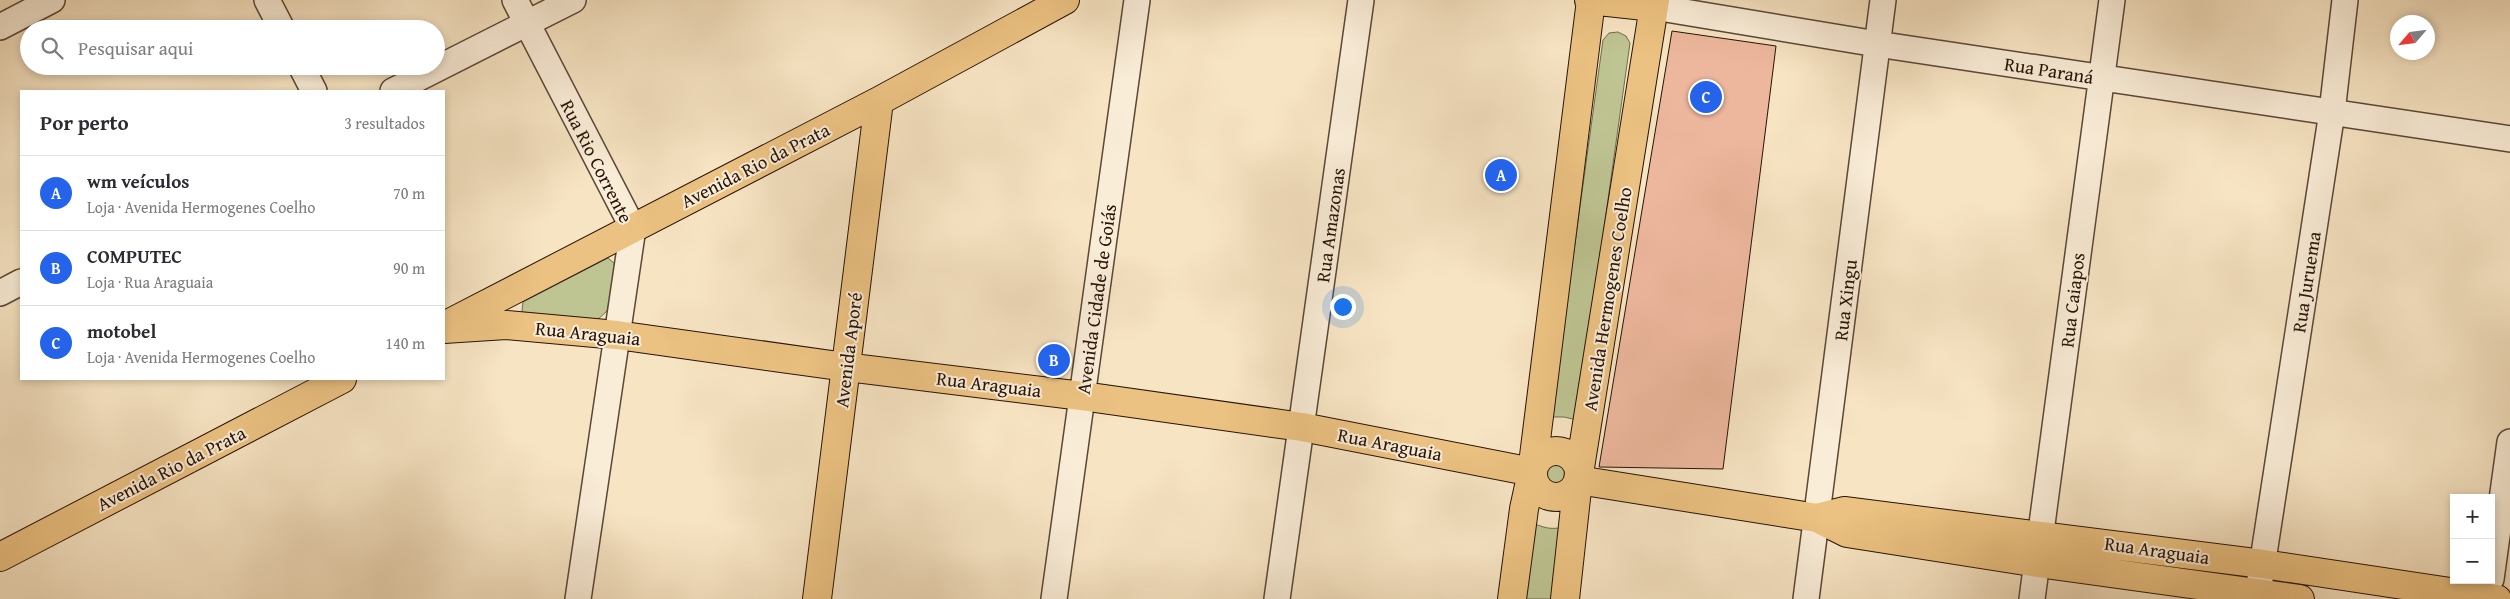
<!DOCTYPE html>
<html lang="pt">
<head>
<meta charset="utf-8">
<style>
	body { margin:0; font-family:"Gentium Book Plus",serif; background:#f7f7f7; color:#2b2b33 }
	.controls { position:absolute; right:15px; bottom:15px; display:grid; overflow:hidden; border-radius:0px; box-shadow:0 2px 8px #0003 }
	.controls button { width:45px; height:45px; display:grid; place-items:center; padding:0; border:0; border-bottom:1px solid #e1e1e2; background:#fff; color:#2b2b33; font:25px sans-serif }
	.compass { position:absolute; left:2390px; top:15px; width:45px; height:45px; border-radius:50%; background:#fff; box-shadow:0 2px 8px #0003; rotate:242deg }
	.you { position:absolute; left:1342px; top:306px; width:18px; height:18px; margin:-12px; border:4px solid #fff; border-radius:50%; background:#1a73e8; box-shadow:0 0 0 8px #1a73e833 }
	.badge { display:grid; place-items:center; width:32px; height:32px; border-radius:50%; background:#2563eb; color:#fff; font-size:16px; font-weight:700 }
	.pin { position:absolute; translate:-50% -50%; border:2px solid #fff; box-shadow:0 1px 5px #0006 }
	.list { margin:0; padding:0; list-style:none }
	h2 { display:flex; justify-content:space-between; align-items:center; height:65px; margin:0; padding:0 20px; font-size:21px }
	h2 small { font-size:16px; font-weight:400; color:#7c7c81 }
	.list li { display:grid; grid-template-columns:32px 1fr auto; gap:15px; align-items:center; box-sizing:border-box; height:75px; padding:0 20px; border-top:1px solid #e1e1e2 }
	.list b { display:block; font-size:19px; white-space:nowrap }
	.list p { margin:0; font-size:16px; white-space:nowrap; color:#7c7c81 }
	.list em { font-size:16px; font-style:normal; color:#7c7c81 }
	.icon { flex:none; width:28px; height:28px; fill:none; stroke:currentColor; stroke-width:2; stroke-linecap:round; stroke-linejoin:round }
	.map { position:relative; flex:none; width:2510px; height:599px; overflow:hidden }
	.search { position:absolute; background:#fff; box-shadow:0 2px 8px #0003; left:20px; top:20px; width:425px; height:55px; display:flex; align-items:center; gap:12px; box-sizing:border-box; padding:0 18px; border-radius:28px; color:#7c7c81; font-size:19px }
	.panel { position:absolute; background:#fff; box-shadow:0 2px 8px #0003; left:20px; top:90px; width:425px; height:290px; border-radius:0px }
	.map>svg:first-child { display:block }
</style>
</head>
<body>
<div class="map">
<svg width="2510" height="599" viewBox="0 0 2510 599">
	<rect width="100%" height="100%" fill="#f7e4c3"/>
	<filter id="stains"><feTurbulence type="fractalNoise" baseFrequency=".004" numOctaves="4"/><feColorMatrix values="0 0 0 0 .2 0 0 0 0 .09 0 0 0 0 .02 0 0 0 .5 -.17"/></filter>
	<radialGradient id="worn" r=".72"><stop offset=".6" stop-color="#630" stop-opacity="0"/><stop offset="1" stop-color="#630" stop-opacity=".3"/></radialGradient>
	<path fill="#bec492" stroke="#726c4c" d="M1618,32L1626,36L1630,43L1577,420L1564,417H1551L1603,40L1609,33Z
		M608,258L614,263L616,271L607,311L596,321L524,314L522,311L523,302Z
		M1555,450L1569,454V494L1553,498L1537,489L1546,452Z
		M1533,523C1546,529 1554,530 1567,526L1556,599H1523Z"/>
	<path fill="#edb79d" stroke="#261307" d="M1672,31L1776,46L1723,469L1599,467Z"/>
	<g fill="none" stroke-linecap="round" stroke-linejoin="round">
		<g stroke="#5a4736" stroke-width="28">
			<path id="minor" d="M267,0L282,29
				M515,0L633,228L578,599
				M1654,7L1877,44L2510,139
				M0,27L52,0
				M301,66L314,91
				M393,91L573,0
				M0,293L21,282
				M2491,579L2510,442
				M1054,599L1137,0
				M1277,599L1361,0
				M1806,599L1883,0
				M2032,599L2112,0
				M2257,599L2332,112L2345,0"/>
		</g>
		<g stroke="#261307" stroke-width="30">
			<path id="major" d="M1589,0L1654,7
				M446,325L879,101L1065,0
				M444,329L506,325L617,335L846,367L1082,396L1302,427L1532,472
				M1533 474a23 23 0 1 1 46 0a23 23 0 1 1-46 0Z
				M1578,480L1817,518L1847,533L2038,563L2300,599
				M1817,518L1844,511L2263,564L2497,599
				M0,557L342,379
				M817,599L879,101
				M1512,599L1524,509L1532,472L1591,0
				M1565,599L1578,480L1655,0"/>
		</g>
		<use href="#minor" stroke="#faedd8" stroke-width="25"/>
		<use href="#major" stroke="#ecc282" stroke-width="28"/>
	</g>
	<g text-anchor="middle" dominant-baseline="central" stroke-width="4" stroke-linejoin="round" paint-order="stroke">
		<g font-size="19" fill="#261307" stroke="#faedd8">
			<text transform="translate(2049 70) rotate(9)">Rua Paraná</text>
			<text transform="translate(597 161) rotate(63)">Rua Rio Corrente</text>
			<text transform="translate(755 165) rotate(-27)">Avenida Rio da Prata</text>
			<text transform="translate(1330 225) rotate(-82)">Rua Amazonas</text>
			<text transform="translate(2306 282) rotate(-81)">Rua Juruema</text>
			<text transform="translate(1096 299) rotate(-82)">Avenida Cidade de Goiás</text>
			<text transform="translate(1607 299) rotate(-81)">Avenida Hermogenes Coelho</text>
			<text transform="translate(1845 300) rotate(-83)">Rua Xingu</text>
			<text transform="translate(2072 300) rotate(-83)">Rua Caiapos</text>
			<text transform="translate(588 333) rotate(6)">Rua Araguaia</text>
			<text transform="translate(848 350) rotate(-83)">Avenida Aporé</text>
			<text transform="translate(989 384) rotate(7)">Rua Araguaia</text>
			<text transform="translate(1390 444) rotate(11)">Rua Araguaia</text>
			<text transform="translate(171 468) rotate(-27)">Avenida Rio da Prata</text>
			<text transform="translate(2157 550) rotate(8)">Rua Araguaia</text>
		</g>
	</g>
	<rect width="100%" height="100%" filter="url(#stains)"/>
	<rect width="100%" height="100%" fill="url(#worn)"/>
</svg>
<div class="controls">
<button>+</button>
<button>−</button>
</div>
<svg class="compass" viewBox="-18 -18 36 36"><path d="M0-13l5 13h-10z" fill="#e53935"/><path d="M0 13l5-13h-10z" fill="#7c7c81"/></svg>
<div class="you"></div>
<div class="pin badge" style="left:1501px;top:175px">A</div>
<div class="pin badge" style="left:1054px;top:360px">B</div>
<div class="pin badge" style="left:1706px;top:97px">C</div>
<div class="search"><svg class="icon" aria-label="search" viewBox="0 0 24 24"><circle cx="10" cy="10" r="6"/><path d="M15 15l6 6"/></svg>Pesquisar aqui</div>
<section class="panel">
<h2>Por perto<small>3 resultados</small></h2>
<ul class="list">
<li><span class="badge">A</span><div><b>wm veículos</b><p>Loja · Avenida Hermogenes Coelho</p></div><em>70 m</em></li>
<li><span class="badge">B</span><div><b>COMPUTEC</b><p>Loja · Rua Araguaia</p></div><em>90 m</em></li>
<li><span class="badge">C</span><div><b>motobel</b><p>Loja · Avenida Hermogenes Coelho</p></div><em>140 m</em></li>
</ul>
</section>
</div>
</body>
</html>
